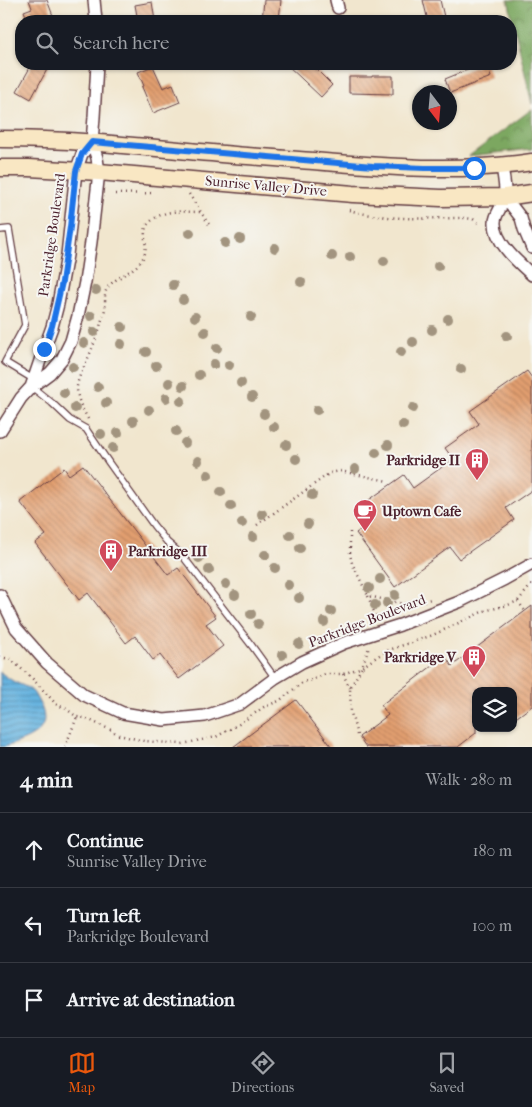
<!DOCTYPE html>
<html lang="en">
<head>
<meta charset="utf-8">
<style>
	body { margin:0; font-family:"IM FELL French Canon",serif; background:#242831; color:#f1f3f6 }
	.controls { position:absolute; right:15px; bottom:15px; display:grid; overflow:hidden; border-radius:10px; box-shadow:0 1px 4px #0004 }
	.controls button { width:45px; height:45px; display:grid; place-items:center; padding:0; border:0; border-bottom:1px solid #363941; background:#171b24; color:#f1f3f6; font:25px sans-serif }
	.compass { position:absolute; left:412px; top:85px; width:45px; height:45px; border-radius:50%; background:#171b24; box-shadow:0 1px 4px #0004; rotate:164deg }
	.stop { position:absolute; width:15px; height:15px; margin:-11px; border:4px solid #1a73e8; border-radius:50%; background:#fff }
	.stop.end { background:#1a73e8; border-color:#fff; box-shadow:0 1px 5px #0008 }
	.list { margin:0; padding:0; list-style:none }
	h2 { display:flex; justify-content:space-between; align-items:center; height:65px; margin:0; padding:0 20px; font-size:21px }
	h2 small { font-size:16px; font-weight:400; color:#9ea1a6 }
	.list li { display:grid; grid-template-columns:32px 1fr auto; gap:15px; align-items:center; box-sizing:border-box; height:75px; padding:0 20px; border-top:1px solid #363941 }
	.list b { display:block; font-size:19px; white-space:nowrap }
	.list p { margin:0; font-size:16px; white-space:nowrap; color:#9ea1a6 }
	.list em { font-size:16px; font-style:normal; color:#9ea1a6 }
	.icon { flex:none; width:28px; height:28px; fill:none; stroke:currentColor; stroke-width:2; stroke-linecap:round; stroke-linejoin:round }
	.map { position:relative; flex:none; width:532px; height:747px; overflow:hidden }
	.search { position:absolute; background:#171b24; box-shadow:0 1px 4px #0004; left:15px; right:15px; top:15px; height:55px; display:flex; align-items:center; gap:12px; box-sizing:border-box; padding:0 18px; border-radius:20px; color:#9ea1a6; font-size:19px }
	.sheet { height:290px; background:#171b24 }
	nav { display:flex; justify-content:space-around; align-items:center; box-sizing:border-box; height:70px; border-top:1px solid #363941; background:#171b24; font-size:14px; color:#9ea1a6 }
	nav a { display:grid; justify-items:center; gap:2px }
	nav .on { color:#ea580c }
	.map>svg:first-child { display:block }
</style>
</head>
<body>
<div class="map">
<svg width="532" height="747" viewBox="0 0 532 747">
	<defs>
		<pattern id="forest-crowns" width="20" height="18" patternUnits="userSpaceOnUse" patternTransform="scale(1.25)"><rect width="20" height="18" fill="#7ca760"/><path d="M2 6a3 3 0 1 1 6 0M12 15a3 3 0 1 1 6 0" fill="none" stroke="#68874f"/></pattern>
		<pattern id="water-rules" width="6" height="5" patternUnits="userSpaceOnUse" patternTransform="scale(1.25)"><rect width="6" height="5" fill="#66b3df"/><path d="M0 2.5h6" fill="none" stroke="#5691b5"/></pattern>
		<pattern id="building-back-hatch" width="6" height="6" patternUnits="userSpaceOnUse" patternTransform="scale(1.25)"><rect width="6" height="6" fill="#e29f70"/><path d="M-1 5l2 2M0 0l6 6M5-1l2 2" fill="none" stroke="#b9815c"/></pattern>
	</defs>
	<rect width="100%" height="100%" fill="#f6f6f2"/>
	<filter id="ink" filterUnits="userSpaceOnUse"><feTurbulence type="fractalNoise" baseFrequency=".02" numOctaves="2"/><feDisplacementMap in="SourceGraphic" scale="10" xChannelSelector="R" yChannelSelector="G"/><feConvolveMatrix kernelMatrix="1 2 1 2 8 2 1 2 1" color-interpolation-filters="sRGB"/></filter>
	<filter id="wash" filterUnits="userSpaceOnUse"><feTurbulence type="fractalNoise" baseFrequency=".0096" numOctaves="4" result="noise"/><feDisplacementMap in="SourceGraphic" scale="20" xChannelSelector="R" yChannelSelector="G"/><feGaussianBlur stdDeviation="1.12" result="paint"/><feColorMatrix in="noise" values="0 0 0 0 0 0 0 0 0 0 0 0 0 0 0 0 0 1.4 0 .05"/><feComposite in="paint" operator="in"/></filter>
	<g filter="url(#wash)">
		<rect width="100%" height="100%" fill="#f1e6ce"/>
		<path fill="url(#forest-crowns)" stroke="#636346" d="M508,0H532V104Z
			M532,109V149L469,156Z"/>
		<path fill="url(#water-rules)" stroke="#586985" d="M0,672C4,675 8,678 13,681C20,685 27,686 33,692C36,696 38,701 41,706C50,727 37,735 19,742C13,744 7,747 0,747Z"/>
		<g id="blocks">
			<path fill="url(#building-back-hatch)" d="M29,0H47L55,21H28L24,11L32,8Z
				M264,0H281L279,21H262Z
				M423,0H440L445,21H428Z
				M152,2L155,21H138L135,5Z
				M32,64H50L31,99L17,91Z
				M286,64H311L332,85L321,97Z
				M482,64H486L491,77L450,93L445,79Z
				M153,66L163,88L173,84L180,102L153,113L142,87L144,86L138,72Z
				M372,76H393V94L349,93V77H372Z
				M527,371L532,378V490L506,508L514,520L459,559L450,547L395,587L356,533L373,520L362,505L404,475L413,488L453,459L445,448L479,424L470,411Z
				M83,465L168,575L178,568L216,617L206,624L223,646L179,679L160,655L153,660L135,636L126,643L88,593L79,600L35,543L46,535L20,502L64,468L69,475Z
				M532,606V706L513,720V691H476V733L458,747H366L359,737L388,715L381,705L445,656L452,666Z
				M296,700L332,747H233Z"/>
		</g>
	</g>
	<g filter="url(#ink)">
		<use href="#blocks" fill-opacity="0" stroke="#633d43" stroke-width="1"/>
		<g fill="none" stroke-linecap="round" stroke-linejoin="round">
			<g stroke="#633d43" stroke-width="8">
				<path id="service" d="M0,230L9,229L25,325L5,362L33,379
					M32,387L52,403L70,420L86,429L109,463L154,526L167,542L182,555L252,646L275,678"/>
			</g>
			<g stroke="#633d43" stroke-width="14">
				<path id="minor" d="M94,0L96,21
					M336,0L338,8
					M502,166C503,174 506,189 505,197C503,206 495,214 495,222C494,242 519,263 532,275
					M505,197L521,218L524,229L532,248
					M31,387L44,349L52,327L58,304L67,255L76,171L82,154L92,142
					M0,431L21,398L31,387L50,373L62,359L71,341L78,316L85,282L91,242L99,172L97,158L92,142L94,117L97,64
					M0,595L16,628L47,663L84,695L123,713L164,720L205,716L240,704L275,678L302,662L344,643L400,625L459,602L505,579L532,564"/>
			</g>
			<g stroke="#633d43" stroke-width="19">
				<path id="secondary" d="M0,139C63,139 126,145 189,151C230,155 272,158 313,161C386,167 459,173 532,162
					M0,168H29L99,172L353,194L399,196L441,198L505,197L532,193"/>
			</g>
			<path stroke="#633d43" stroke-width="2.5" stroke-dasharray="1 4" stroke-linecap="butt" d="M115,194L155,193
				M189,194L210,226
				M349,210C356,212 364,214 372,215C402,220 434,218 465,218L473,219L480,224
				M88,419C82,408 77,400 77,387C78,376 85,366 89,356C93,346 97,337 100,327C101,321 104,315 105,309C106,301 103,294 108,287C118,275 135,272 143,258C150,247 139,232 150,222C165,208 182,212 200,212
				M257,525L330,473L340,471L388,481
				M350,532V554L352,563L368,596L404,604L432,599
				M368,596L376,617L374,620
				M518,601L525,611
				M0,657L10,659L31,677L57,705L65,708L77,717L85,718L111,730L119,735L144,741L182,744L216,737L239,724L264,707L279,701L303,682L312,680L325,674H343L362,667L378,656L386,651L433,635L484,611L508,605L518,601L532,584
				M343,674L350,688
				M357,735L351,713L350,688L362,667L369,647
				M65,747L77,717"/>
			<use href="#service" stroke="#fff" stroke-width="5.5"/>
			<use href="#minor" stroke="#fff" stroke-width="11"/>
			<use href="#secondary" stroke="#f9e7c3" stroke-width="16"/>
		</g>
		<g fill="#a2947f">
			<circle cx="190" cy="233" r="5"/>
			<circle cx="240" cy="239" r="5"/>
			<circle cx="225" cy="243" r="5"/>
			<circle cx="275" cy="248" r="5"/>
			<circle cx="332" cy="256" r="5"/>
			<circle cx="350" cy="257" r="5"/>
			<circle cx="384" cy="261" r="5"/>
			<circle cx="438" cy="266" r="5"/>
			<circle cx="301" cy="282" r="5"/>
			<circle cx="173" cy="285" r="5"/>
			<circle cx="96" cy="290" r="5"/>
			<circle cx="183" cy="300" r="5"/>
			<circle cx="91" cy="316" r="5"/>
			<circle cx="195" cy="317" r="5"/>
			<circle cx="251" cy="317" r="5"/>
			<circle cx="448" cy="319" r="5"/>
			<circle cx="122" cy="327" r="5"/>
			<circle cx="432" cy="330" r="5"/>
			<circle cx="94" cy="332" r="5"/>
			<circle cx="205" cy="332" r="5"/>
			<circle cx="507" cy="336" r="5"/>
			<circle cx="413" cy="342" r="5"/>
			<circle cx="84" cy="343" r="5"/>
			<circle cx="121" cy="344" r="5"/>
			<circle cx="217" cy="348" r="5"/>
			<circle cx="146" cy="352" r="5"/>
			<circle cx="401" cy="352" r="5"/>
			<circle cx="214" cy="364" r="5"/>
			<circle cx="229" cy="365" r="5"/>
			<circle cx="156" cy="366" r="5"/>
			<circle cx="73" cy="367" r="5"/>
			<circle cx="461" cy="369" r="5"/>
			<circle cx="199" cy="375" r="5"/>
			<circle cx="169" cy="383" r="5"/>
			<circle cx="241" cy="383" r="5"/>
			<circle cx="183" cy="386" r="5"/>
			<circle cx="98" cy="387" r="5"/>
			<circle cx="64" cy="393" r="5"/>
			<circle cx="252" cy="397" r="5"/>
			<circle cx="166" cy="398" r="5"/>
			<circle cx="181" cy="401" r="5"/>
			<circle cx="106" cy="403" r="5"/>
			<circle cx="75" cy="408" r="5"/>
			<circle cx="413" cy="408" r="5"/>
			<circle cx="149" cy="410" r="5"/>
			<circle cx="317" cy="410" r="5"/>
			<circle cx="264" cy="414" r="5"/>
			<circle cx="133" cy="421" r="5"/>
			<circle cx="403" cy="425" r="5"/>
			<circle cx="274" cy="427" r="5"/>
			<circle cx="176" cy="431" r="5"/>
			<circle cx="118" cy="433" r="5"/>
			<circle cx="101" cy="434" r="5"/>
			<circle cx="185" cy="443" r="5"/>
			<circle cx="286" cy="445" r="5"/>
			<circle cx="388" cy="445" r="5"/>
			<circle cx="113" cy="448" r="5"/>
			<circle cx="376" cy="453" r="5"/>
			<circle cx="296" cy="459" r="5"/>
			<circle cx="198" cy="461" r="5"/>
			<circle cx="355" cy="469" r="5"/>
			<circle cx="208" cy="475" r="5"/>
			<circle cx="221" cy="492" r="5"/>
			<circle cx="312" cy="495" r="5"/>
			<circle cx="231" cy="506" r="5"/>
			<circle cx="262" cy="514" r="5"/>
			<circle cx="242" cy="523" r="5"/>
			<circle cx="308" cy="524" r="5"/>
			<circle cx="290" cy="535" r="5"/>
			<circle cx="253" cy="537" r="5"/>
			<circle cx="300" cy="548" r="5"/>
			<circle cx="265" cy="555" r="5"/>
			<circle cx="199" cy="558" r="5"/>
			<circle cx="275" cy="568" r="5"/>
			<circle cx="209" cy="570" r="5"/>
			<circle cx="380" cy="579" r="5"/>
			<circle cx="226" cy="584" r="5"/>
			<circle cx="288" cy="585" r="5"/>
			<circle cx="369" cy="588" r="5"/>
			<circle cx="235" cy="595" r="5"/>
			<circle cx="395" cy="595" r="5"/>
			<circle cx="299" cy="598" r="5"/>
			<circle cx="387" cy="603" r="5"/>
			<circle cx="375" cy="605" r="5"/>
			<circle cx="331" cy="611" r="5"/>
			<circle cx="251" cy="614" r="5"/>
			<circle cx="324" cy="622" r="5"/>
			<circle cx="258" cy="624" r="5"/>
			<circle cx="299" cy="644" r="5"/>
			<circle cx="282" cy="655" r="5"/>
		</g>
	</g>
	<g fill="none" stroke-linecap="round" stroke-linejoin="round" filter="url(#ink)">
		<path stroke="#1a73e8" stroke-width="6" d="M44,349L52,326L62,282L70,227L76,171L82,154L92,142L373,166L425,168H474"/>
	</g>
	<defs>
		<g id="building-pin" transform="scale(1.25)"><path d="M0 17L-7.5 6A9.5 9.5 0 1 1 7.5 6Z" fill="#d1495b" stroke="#f6f6f2"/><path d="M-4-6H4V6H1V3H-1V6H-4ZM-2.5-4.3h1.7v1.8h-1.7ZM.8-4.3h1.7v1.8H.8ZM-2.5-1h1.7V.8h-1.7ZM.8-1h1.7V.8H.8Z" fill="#fff"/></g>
		<g id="cafe-pin" transform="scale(1.25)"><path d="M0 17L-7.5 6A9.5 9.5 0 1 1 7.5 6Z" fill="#d1495b" stroke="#f6f6f2"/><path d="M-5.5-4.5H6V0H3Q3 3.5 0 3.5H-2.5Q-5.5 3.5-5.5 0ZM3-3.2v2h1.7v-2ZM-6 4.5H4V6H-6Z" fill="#fff"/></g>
	</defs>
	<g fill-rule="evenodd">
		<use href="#building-pin" x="477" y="460"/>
		<use href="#cafe-pin" x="365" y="511"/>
		<use href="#building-pin" x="111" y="551"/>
		<use href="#building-pin" x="474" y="657"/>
	</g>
	<g text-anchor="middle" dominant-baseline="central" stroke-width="4" stroke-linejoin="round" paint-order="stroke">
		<g font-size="14" fill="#4a1f2b" stroke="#f6f6f2">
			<text transform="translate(266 186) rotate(5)">Sunrise Valley Drive</text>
			<text transform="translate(52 235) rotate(-82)">Parkridge Boulevard</text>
			<text transform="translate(367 621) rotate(-21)">Parkridge Boulevard</text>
		</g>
		<g font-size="14" font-weight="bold" fill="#4a1f2b" stroke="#f6f6f2" text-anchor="end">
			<text x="460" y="460">Parkridge II</text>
			<text x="382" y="511" text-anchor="start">Uptown Cafe</text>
			<text x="128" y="551" text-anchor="start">Parkridge III</text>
			<text x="456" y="657">Parkridge V</text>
		</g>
	</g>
</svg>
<div class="controls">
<button><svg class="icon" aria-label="layers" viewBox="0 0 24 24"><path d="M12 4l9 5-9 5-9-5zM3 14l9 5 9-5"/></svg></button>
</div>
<svg class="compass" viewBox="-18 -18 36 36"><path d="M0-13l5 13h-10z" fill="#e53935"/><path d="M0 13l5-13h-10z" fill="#9ea1a6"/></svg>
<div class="stop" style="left:474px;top:168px"></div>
<div class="stop end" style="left:44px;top:349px"></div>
<div class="search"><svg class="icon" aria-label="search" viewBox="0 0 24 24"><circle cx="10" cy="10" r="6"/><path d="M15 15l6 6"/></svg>Search here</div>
</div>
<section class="sheet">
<h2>4 min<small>Walk · 280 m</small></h2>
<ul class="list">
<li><svg class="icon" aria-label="ahead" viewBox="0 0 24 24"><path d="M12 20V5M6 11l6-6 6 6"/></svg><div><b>Continue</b><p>Sunrise Valley Drive</p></div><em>180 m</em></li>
<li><svg class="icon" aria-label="left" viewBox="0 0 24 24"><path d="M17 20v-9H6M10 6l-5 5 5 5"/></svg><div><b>Turn left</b><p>Parkridge Boulevard</p></div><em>100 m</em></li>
<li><svg class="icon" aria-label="arrive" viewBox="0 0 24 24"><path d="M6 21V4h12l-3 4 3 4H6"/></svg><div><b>Arrive at destination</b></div></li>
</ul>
</section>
<nav>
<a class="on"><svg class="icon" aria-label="map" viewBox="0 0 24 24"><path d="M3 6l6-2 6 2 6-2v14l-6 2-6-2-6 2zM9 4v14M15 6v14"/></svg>Map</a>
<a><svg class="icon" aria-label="directions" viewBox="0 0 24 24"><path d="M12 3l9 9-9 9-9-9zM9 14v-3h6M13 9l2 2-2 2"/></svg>Directions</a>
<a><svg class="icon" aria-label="saved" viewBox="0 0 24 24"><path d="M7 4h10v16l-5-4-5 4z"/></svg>Saved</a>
</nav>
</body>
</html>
